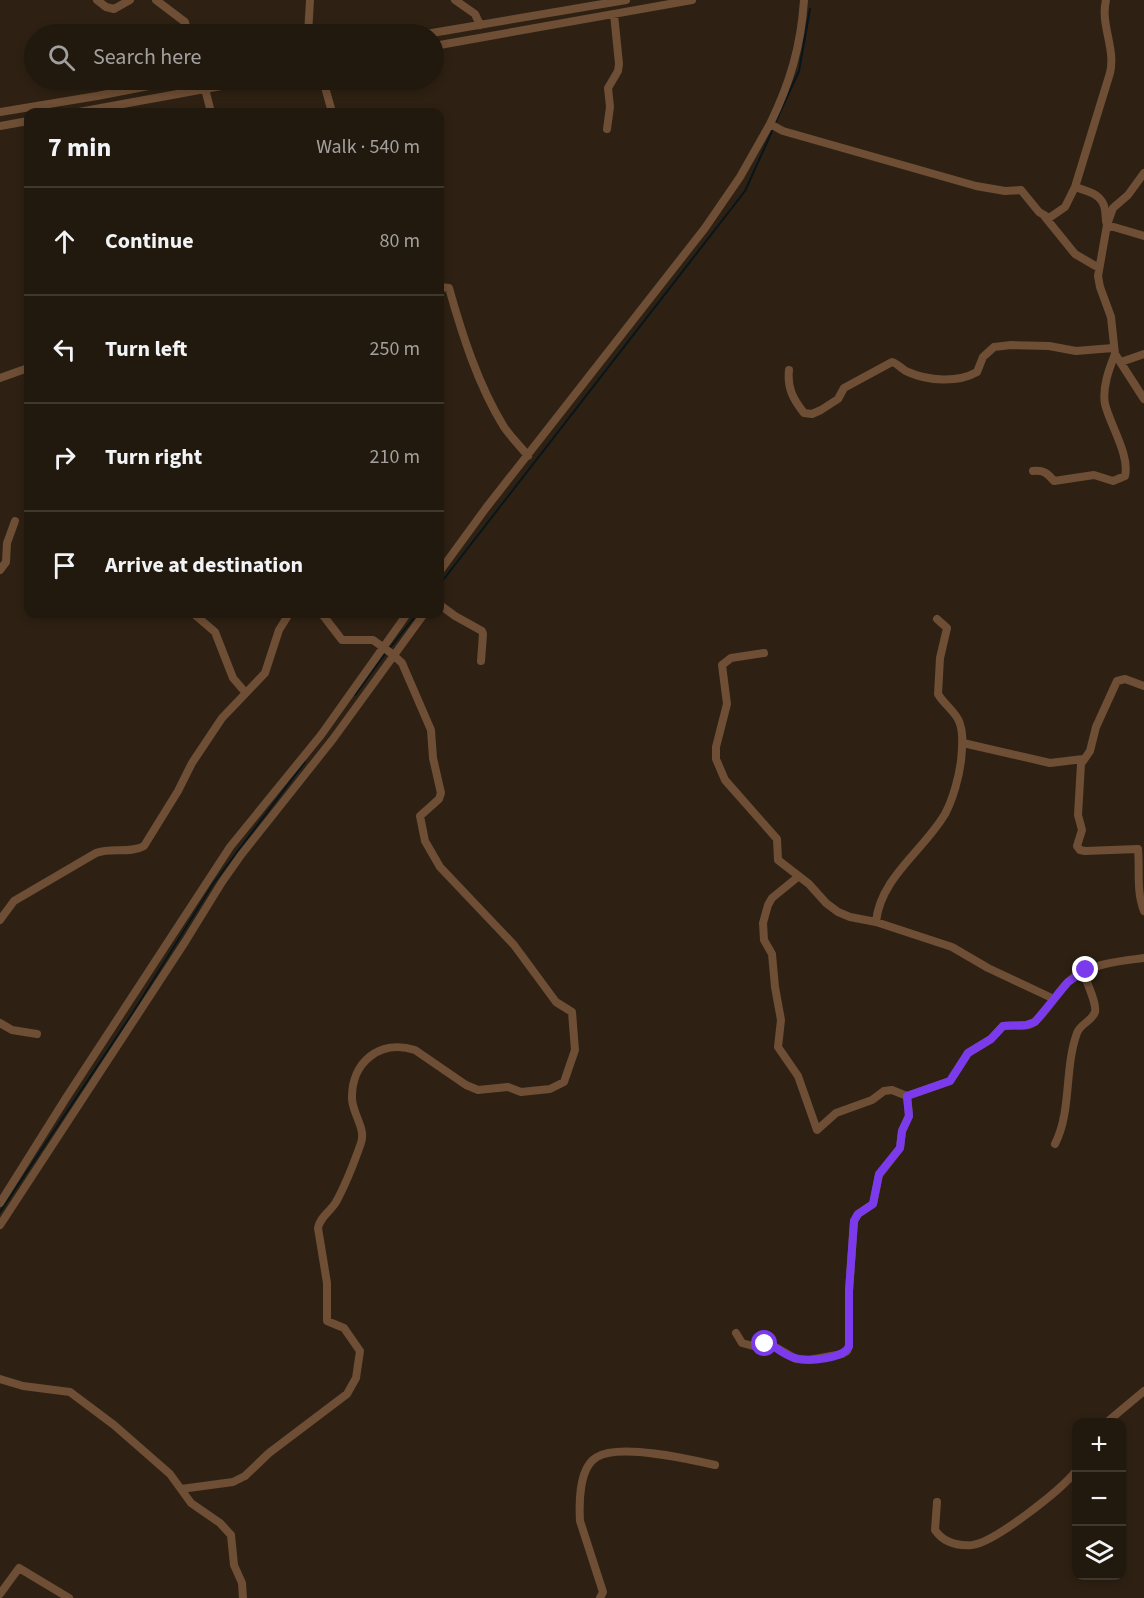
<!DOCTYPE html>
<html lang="en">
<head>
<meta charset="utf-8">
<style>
	body { margin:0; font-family:"Source Sans 3",sans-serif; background:#2a2217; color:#f1f3f6 }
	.controls { position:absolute; right:18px; bottom:18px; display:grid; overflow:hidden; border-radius:12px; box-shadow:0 3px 9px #0003 }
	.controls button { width:54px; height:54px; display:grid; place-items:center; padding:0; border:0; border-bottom:2px solid #3f382e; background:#22190e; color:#f1f3f6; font:30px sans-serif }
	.stop { position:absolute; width:18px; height:18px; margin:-14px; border:4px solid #7c3aed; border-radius:50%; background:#fff }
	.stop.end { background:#7c3aed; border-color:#fff; box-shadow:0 2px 6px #0008 }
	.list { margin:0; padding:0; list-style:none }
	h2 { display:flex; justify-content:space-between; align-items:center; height:78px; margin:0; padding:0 24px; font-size:26px }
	h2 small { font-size:20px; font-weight:400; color:#a2a09e }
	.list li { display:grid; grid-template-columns:39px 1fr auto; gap:18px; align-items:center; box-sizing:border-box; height:108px; padding:0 24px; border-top:2px solid #3f382e }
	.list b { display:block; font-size:22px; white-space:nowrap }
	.list em { font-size:20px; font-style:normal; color:#a2a09e }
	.icon { flex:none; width:33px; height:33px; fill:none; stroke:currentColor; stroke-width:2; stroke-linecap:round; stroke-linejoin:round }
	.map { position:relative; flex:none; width:1144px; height:1598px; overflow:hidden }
	.search { position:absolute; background:#22190e; box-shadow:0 3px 9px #0003; left:24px; top:24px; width:420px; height:66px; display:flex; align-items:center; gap:15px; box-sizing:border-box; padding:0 21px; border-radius:33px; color:#a2a09e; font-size:22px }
	.panel { position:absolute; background:#22190e; box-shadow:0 3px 9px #0003; left:24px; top:108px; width:420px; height:510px; border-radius:12px }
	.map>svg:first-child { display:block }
</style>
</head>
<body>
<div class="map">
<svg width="1144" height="1598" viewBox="0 0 1144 1598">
	<rect width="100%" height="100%" fill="#2e2113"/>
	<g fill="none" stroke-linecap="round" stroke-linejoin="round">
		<path stroke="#06161c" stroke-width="2" d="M775,123L799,71L810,9
			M440,584L745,191L773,129
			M389,649L417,614
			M355,695L385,654
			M0,1212L132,1014L213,884L305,762"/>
		<path stroke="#6e4e35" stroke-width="8" d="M97,0L106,7L114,9L130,0
			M156,0L185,22L188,34
			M455,0L475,14L480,25
			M804,0C801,46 790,83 770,124L783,131L976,186L1005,191L1021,190L1039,212L1049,218L1065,207L1075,187L1110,73C1116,48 1100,25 1106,0
			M308,34L310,0
			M426,34L626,0
			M434,46L692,0
			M323,80L332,112
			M205,89L211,112
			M0,112L97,96L180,80
			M79,112L254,80
			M0,126L28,121
			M607,129L610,107L608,88L618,71L619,64L614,14
			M1144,173L1128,195L1113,208L1107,225L1098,276L1100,287L1111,317L1115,354L1144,399
			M1075,187C1087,191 1103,194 1105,210C1106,215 1105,219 1107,225L1144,236
			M1045,217L1075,254L1099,268
			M440,287L449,288C462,334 478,385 504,427C511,437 520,446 528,456
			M1121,362L1144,354
			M789,370C787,388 793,399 804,413L812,414L821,410L838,399L844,388L892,362C899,364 902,370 908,372C928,381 958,383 977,372L983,357L994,347L1011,345L1049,346L1076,351L1113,348
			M0,378L28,368
			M1033,471C1044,470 1047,473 1054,481L1094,475L1113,481L1125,476C1130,455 1110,425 1105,404C1102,388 1109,369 1115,354
			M0,570L6,562L7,543L15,521
			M440,571L486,508L705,228L740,177L770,124
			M440,605L455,616L482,631L483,634L481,661
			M194,614L215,632L233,678L245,692
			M764,653L731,658L722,665L727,704L716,747V759L725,780L777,839L778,860L809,884L826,903L838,912L850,917L876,922L952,947L988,968L1054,999
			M1144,686L1125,679L1117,681L1096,727L1090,751L1081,764L1078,815L1082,830L1077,846L1080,850L1085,851L1138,849C1140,870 1136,891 1144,911
			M963,743L1050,763L1083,759
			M799,876L772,898L768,905L763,923L764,940L772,954L775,987L781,1020L778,1047L798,1076L817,1130L836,1113L872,1100L884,1091L892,1090L907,1096L950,1081L968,1053L991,1039L1003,1026C1012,1024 1022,1028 1031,1024C1041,1020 1059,990 1068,982C1086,964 1120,961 1144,958
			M0,920L14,901L96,853C111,847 130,854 144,846L178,791L192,763L222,718L265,673L279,630L289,614
			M876,922C880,878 924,850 945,814C953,799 959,777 961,761C962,748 964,735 960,724C957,712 944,705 938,694L940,658L947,628L937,619
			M0,1023L12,1030L37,1034
			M1055,1144C1072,1110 1064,1069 1077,1033C1080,1024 1092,1021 1095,1012C1097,1003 1086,981 1083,972
			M0,1203L66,1098L230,847L321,735L407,614
			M0,1225L185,942L222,882L241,855L333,739L424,614
			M736,1333L742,1343L753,1346L770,1344L796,1359L809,1360L842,1354L847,1351L849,1346V1291L854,1221L858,1214L873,1204L879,1175L900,1148L902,1131L909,1116L907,1096
			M0,1379L23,1386L70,1392L114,1425L170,1474L191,1503L220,1523L231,1535L234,1565L242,1583L243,1598
			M1107,1422L1144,1391
			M181,1489L233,1482L245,1476L269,1453L347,1394L356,1378L360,1351L344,1328L327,1321V1283L318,1228C320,1217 330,1212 336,1202C346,1184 354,1163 361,1143C366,1128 353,1115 352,1099C351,1062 380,1039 415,1050L466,1085L478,1090L508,1087L521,1092L550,1089L564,1082L575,1050L572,1012L556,1002L514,945L440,867L425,841L420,816L439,799L441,793L433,758L431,730L402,663L391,653L373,640H342L322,614
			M937,1502L935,1530C943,1542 957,1546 972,1545C994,1543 1061,1490 1076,1471
			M0,1594L19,1568L69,1598
			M600,1598L603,1592L580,1521C579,1503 579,1467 597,1457C619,1443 689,1459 715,1465"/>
	</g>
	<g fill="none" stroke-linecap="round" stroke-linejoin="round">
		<path stroke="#7c3aed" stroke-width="8" d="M765,1344H770C778,1349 786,1356 795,1358C808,1362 844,1359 849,1346V1291L854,1221L858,1214L873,1204L879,1174L900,1148L902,1131L909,1116L907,1096L950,1081L968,1053L991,1039L1003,1026L1026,1025L1035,1022L1068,982L1086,970"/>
	</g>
</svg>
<div class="controls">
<button>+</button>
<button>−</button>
<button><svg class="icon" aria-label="layers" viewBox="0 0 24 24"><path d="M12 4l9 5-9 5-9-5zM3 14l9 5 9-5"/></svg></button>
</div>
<div class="stop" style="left:765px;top:1344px"></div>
<div class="stop end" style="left:1086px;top:970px"></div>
<div class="search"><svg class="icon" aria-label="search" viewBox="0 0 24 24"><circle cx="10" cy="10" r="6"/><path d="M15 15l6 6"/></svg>Search here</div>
<section class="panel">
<h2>7 min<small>Walk · 540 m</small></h2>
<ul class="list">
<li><svg class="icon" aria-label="ahead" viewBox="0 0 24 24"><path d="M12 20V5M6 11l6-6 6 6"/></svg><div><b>Continue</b></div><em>80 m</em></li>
<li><svg class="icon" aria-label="left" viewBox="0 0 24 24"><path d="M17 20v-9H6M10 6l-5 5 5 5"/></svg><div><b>Turn left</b></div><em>250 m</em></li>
<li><svg class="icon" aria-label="right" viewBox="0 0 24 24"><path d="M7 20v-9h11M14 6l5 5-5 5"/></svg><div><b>Turn right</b></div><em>210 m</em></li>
<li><svg class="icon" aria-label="arrive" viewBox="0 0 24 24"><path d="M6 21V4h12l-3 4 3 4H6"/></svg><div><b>Arrive at destination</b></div></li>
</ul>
</section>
</div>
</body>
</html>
